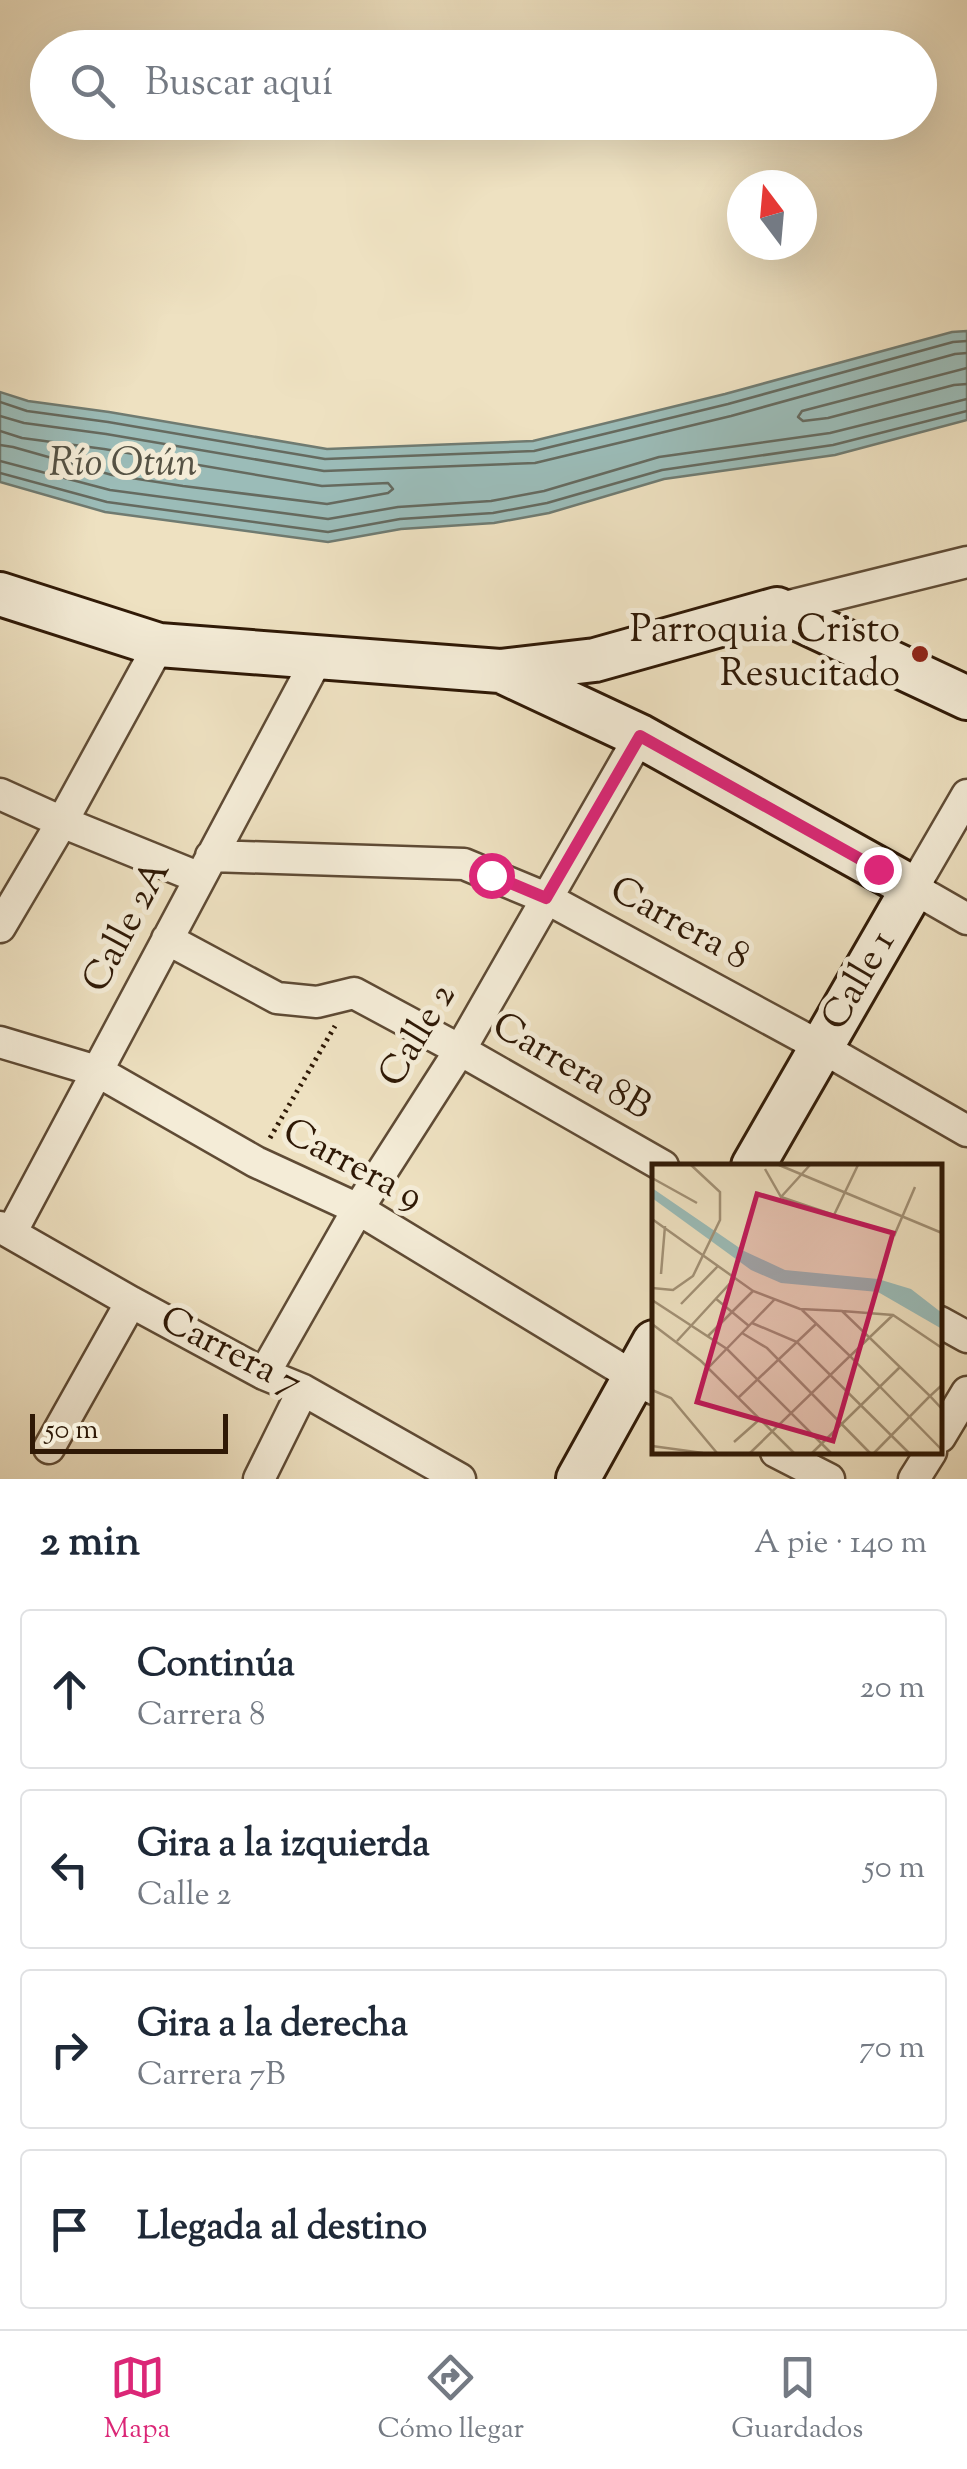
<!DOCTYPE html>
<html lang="es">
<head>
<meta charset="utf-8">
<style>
	body { margin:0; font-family:"Sorts Mill Goudy",serif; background:#f2f2f3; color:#1f2937 }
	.compass { position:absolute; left:727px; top:170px; width:90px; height:90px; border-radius:50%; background:#fff; box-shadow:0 10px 40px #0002; rotate:344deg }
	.scale { position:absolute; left:30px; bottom:25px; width:198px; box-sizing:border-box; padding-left:10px; border:5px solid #2f1906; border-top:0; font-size:28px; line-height:35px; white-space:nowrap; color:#2f1906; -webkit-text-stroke:8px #f4ecd7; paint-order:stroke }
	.stop { position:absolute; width:30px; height:30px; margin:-22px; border:8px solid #db2777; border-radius:50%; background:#fff }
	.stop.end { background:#db2777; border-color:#fff; box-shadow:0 2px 10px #0008 }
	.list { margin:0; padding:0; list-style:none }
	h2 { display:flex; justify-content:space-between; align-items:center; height:130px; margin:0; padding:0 40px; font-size:42px }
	h2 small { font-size:32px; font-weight:400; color:#747a83 }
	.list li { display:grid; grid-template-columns:65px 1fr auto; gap:30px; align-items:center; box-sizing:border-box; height:160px; margin:0 20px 20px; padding:0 20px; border:2px solid #e0e1e3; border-radius:10px }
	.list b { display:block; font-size:38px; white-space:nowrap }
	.list p { margin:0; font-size:32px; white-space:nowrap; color:#747a83 }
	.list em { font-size:32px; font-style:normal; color:#747a83 }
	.icon { flex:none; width:55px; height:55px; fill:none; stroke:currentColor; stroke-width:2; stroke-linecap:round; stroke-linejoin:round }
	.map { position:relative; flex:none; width:967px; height:1479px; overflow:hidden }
	.search { position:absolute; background:#fff; box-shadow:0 10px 40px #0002; left:30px; right:30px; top:30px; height:110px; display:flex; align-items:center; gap:25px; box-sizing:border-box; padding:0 35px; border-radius:55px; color:#747a83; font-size:38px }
	.sheet { height:850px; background:#fff }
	nav { display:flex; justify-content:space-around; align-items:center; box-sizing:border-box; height:140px; border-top:2px solid #e0e1e3; background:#fff; font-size:28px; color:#747a83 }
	nav a { display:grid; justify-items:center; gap:5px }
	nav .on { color:#db2777 }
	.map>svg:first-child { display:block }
</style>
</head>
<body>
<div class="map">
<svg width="967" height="1479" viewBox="0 0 967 1479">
	<rect width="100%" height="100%" fill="#eee1c1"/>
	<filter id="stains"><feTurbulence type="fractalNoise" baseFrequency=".002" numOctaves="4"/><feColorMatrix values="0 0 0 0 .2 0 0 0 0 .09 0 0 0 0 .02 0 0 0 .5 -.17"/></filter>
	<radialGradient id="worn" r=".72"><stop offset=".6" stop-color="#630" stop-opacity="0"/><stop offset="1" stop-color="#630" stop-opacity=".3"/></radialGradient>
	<path fill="#9bbcb8" stroke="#707b71" stroke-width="2.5" d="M967,331V420L835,455L664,479L549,513L494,523L401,529L328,542L105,512L0,482V392L28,401L109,412L327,449L533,441L725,394L952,332Z"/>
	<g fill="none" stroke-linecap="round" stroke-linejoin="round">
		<path stroke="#656a5f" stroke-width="2.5" d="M967,368L802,411L798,417L803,421L828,418L954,385L967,384
			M0,402L27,411L108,422L325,459L534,451L728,404L953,342L967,341
			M0,416L24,423L106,434L324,471L535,463L731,416L955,354L967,353
			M0,431L22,438L104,449L322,486L388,483L393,489L388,493L327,504L183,486L112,475L13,447L0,445
			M0,461L110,490L328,519L398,507L491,501L544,491L659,457L830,433L967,399
			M0,473L107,502L328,532L400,519L493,513L547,503L662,470L833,445L967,411"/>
		<g stroke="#5f4b35" stroke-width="35">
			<path id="street" d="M777,609L967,562
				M0,794L62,822L200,878
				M967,795L913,888L967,919
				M211,856L464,864L546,898L821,1047L967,1131
				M0,927L62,822L159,645
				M167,939L277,998L317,1002L354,993L460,1050L663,1166
				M0,1042L97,1071L256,1162L358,1209L654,1389
				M0,1227L131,1302L264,1374L303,1390L460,1479
				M11,1233L317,659
				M940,1322L967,1337
				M264,1374L358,1209L460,1050L640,736
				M940,1437L967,1392
				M49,1448L131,1302
				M776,1452L829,1479
				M259,1479L303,1390
				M914,1479L931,1452"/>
		</g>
		<g stroke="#2f1906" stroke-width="48">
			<path id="secondary" d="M0,594L159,645L500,671L595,660L777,609L967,698
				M501,671L640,736L913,888L753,1166
				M578,1479L654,1342"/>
		</g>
		<path stroke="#2f1906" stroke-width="5" stroke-dasharray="2.5 5" stroke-linecap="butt" d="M270,1138L335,1026"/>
		<use href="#street" stroke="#f4ecd7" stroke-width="30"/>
		<use href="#secondary" stroke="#f4ecd7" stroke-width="42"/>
	</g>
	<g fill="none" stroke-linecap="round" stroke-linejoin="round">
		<path stroke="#db2777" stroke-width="12" d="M491,875L546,898L640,736L878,869"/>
	</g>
	<circle fill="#8f2418" stroke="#f4ecd7" stroke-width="4" cx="920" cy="654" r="10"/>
	<g text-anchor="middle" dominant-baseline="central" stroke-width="10" stroke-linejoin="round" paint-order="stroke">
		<g font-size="38" fill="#2f1906" stroke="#f4ecd7" text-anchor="end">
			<text x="900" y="632">Parroquia Cristo<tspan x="900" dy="44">Resucitado</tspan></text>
		</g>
		<g font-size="38" fill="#2f1906" stroke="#f4ecd7">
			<text transform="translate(679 925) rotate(29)">Carrera 8</text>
			<text transform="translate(128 927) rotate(-62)">Calle 2A</text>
			<text transform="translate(860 981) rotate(-60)">Calle 1</text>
			<text transform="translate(419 1036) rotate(-59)">Calle 2</text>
			<text transform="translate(571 1068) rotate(30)">Carrera 8B</text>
			<text transform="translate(352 1166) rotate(28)">Carrera 9</text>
			<text transform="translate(230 1353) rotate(27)">Carrera 7</text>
		</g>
		<g font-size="40" font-style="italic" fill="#555244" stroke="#f4ecd7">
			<text x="123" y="465">Río Otún</text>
		</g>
	</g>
	<g transform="translate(652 1164)">
		<rect width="290" height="290" fill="#eee1c1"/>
		<path d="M0,24L92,87L133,106L226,115L259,125L290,149V165L226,128L129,119L99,106L0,34Z" fill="#9bbcb8"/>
		<path fill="none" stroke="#a29176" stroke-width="2.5" d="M127,1L290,69M113,5L129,33L182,51L206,1M0,14L45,39M129,33L158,1M0,55L101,127L148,145L190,147L278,232L222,289M242,72L263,23M9,110L13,62M0,124L21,126L41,112L68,56V28L39,1M63,134L97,162M0,136L75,185L179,289M29,140L66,102M190,147L241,151L290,184M241,151L198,192L290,286M100,159L145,178L257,289M0,160L49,197L142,289M90,169L115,184L218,289M56,172L101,127M25,177L82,115M56,204L123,135M290,221L278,232L290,245M0,226L19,234L65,289M86,234L165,159M82,278L108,255M0,282L51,289M98,289L198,192L149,145M160,289L248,203"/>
		<path fill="#c2185b" fill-opacity="0.15" stroke="#c2185b" stroke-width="5" d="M105,30L241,69L181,277L45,238Z"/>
		<rect width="290" height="290" fill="none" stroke="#2f1906" stroke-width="5"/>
	</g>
	<rect width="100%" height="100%" filter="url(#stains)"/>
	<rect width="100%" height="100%" fill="url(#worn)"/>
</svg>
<svg class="compass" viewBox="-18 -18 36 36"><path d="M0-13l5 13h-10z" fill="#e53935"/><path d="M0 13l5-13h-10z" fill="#747a83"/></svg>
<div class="scale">50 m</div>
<div class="stop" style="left:491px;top:875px"></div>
<div class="stop end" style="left:878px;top:869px"></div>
<div class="search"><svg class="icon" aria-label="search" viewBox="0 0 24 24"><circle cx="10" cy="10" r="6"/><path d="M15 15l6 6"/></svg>Buscar aquí</div>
</div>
<section class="sheet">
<h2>2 min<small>A pie · 140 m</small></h2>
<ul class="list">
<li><svg class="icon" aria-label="ahead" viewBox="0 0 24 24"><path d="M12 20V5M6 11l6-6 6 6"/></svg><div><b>Continúa</b><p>Carrera 8</p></div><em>20 m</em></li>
<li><svg class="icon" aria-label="left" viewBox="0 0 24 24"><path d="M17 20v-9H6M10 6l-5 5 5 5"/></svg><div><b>Gira a la izquierda</b><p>Calle 2</p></div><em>50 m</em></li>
<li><svg class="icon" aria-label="right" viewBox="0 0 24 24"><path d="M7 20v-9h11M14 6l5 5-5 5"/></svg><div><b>Gira a la derecha</b><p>Carrera 7B</p></div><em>70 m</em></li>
<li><svg class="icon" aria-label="arrive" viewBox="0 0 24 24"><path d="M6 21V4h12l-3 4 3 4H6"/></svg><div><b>Llegada al destino</b></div></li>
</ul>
</section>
<nav>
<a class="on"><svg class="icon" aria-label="map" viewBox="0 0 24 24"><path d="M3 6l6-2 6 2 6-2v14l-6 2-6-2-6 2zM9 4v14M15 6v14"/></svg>Mapa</a>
<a><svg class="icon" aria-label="directions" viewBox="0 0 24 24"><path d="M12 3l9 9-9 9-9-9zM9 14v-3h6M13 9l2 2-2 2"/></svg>Cómo llegar</a>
<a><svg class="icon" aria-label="saved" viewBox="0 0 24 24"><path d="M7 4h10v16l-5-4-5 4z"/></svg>Guardados</a>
</nav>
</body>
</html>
